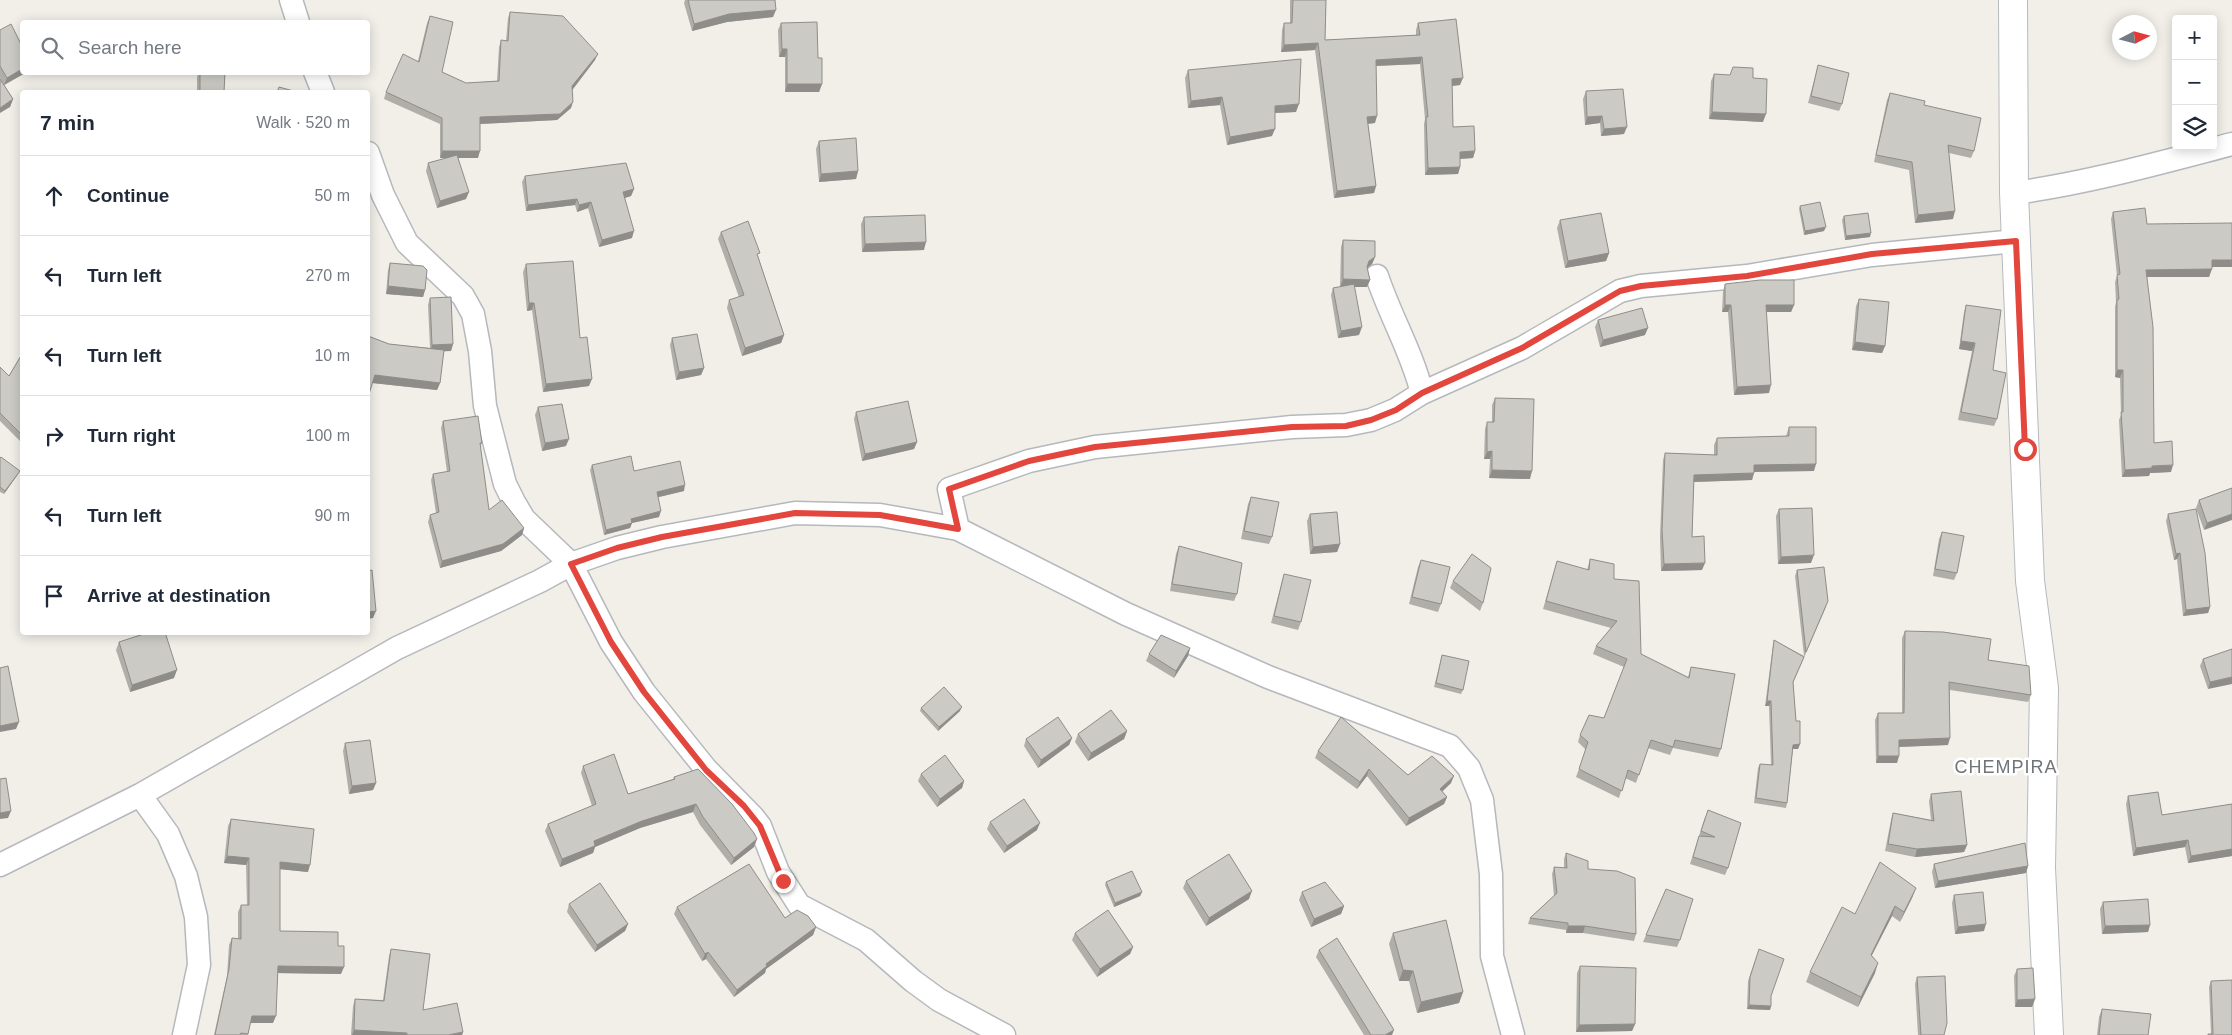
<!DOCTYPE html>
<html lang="en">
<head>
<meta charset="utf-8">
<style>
	body { margin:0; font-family:Arial,sans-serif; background:#f2f2f3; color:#1f2937 }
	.controls { position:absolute; right:15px; top:15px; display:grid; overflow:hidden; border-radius:5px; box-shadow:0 2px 12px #0003 }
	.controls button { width:45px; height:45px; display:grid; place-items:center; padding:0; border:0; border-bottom:1px solid #e0e1e3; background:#fff; color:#1f2937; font:25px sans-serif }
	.compass { position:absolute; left:2112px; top:15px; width:45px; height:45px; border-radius:50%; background:#fff; box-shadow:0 2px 12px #0003; rotate:84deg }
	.stop { position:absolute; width:15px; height:15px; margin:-11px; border:4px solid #e2463d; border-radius:50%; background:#fff }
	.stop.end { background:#e2463d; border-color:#fff; box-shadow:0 1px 5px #0008 }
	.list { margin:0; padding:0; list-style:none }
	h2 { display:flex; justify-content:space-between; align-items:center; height:65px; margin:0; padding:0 20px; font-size:21px }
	h2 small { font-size:16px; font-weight:400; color:#747a83 }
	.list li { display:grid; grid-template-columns:32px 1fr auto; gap:15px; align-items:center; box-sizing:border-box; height:80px; padding:0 20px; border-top:1px solid #e0e1e3 }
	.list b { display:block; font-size:19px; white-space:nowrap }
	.list em { font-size:16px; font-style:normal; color:#747a83 }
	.icon { flex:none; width:28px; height:28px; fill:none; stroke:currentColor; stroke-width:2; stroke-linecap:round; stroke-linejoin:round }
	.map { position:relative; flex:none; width:2232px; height:1035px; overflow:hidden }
	.search { position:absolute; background:#fff; box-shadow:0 2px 12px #0003; left:20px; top:20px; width:350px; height:55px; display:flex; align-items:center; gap:12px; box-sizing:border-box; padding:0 18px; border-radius:5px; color:#747a83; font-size:19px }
	.panel { position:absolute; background:#fff; box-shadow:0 2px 12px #0003; left:20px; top:90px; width:350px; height:545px; border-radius:5px }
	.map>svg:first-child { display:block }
</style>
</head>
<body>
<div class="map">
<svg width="2232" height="1035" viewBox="0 0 2232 1035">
	<rect width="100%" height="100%" fill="#f1efe8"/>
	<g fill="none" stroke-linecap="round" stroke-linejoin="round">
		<g stroke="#b5b8bc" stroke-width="25">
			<path id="street" d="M291,0L298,22
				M315,72L323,92
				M368,153L383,195L407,243L463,296L473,314L480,351L485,406L505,484L514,502L524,519L571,564L611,642L644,692L706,769L753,817L760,826L778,872L799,905L866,940L913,981L939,1000L1004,1035
				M2014,193C2088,183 2159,163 2232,144
				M1377,276C1390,316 1412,352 1422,393
				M958,529L949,489L1029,461L1095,447L1292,427L1346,425L1371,420L1395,410L1422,393L1522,348L1620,291L1641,286L1747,276L1872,255L2016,241
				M140,795L168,834L186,876L196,917L199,965L184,1035
				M0,865L140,795L397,648L540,581L571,564L617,548L662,537L795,513L880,515L958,529L1126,614L1268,677L1450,746L1469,768L1482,800L1491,874L1492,956L1513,1035"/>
		</g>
		<g stroke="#b6babf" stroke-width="30">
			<path id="secondary" d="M2013,0L2014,193L2030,581L2044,688L2041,868L2049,1035"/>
		</g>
		<use href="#street" stroke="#fff" stroke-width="22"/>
		<use href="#secondary" stroke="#fff" stroke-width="28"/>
	</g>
	<path fill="#afaea9" d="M685,0H775L773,17L727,22L692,31L684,3Z
		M1290,0H1326L1325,40L1416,35V30L1418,23L1460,85L1452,86L1453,127L1475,151L1473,158L1460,159V167L1458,174L1425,175L1424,124L1425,119L1420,64L1376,66L1375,123L1368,124L1376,186L1374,193L1334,198L1315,50L1281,52L1282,30L1284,23H1290Z
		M510,12L595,60L572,90L571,108L557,120L480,124L478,158H458L466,199L437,208L426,171L428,163L447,158H440V124L384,99L386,92L418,61L427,23L430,16L442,72L466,83L497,81L499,47L501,40L506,41L508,18Z
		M781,23L818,58L822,84L819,92H785V57H779L778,30Z
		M0,30L22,72H27L4,85L13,99L10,107L3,84L0,78Z
		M1818,65L1842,104L1839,111L1808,103L1816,73Z
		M1188,70L1296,112L1275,113L1272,136L1227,145L1220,105L1188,108L1185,78Z
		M199,72H225L224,92H197V77Z
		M1714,74L1753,78L1763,122L1709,119L1711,81Z
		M1586,91L1624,134L1601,136L1600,123L1585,125L1583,99Z
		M1890,93L1924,105L1974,151L1971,158L1949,153L1953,219L1915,223L1909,170L1874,162L1887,100Z
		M819,141L858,171L856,179L819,182L816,149Z
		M525,176L634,189L631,196L625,198L632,238L599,247L588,208L577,212L575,205L526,211L522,182Z
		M1800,206L1824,231L1804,235L1799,209Z
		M2113,212L2147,224L2232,267H2212L2209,277H2147L2154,443L2171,472L2150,473L2149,476L2122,477L2119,420L2121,415L2120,378L2115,377V307L2116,302L2115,282L2117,276L2111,219Z
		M1844,216L1870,237L1845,240L1842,220Z
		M864,217L924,250L862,252L861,224Z
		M1560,220L1609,253L1606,261L1565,268L1557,228Z
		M721,232L758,256L784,335L781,343L742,356L727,308L729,300L739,297L718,239Z
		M1343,240L1375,257L1372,264L1367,268L1370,280L1367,287H1354L1359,335L1338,338L1331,295L1333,288L1340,287L1341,247Z
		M390,263L425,290L423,297L386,294L388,270Z
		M526,264L589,386L543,392L532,310L527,311L523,272Z
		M1725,284L1794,305L1791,312H1766L1769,393L1734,395L1728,312H1722L1723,291Z
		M430,298L453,344L451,351H444L440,383L437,390L373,383L368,336L389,344L430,348L428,305Z
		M1859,299L1885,346L1882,353L1852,350L1856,306Z
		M1966,305L1997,419L1994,426L1958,420L1972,351L1959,349L1964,312Z
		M1598,320L1645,335L1600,347L1595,327Z
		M672,338L704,368L701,375L676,380L670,345Z
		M22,354V443L0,421V367L9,376Z
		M1495,398L1530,479L1489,478L1490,459H1484L1485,429L1487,422H1492V405Z
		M538,407L566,446L542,451L535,415Z
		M856,412L917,442L914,449L862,461L854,419Z
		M443,421L482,443L480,447L489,510L524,528L522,535L501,551L440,568L428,522L430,515L436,513L431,480L433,474L447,472L441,428Z
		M1789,427L1814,471L1754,472L1752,480L1694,482L1692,537L1702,570L1661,571L1660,537L1663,460L1665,453L1714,455V445L1717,438L1786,436Z
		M0,458L18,474L4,494L0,492Z
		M592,465L634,471L684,491L658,497L659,517L632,523L630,528L604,535L590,470Z
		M2232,488L2204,530L2196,508L2199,500Z
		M1251,497L1272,537L1269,544L1241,539L1248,504Z
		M1779,509L1811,563L1778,564L1776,516Z
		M1310,514L1340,544L1337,552L1310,554L1307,521Z
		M2168,514L2210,607L2208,613L2183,616L2177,559L2174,560L2166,521Z
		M1942,532L1957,573L1954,580L1933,576L1939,539Z
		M1179,546L1237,594L1234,601L1170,591L1176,554Z
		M1590,559L1614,579L1641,654L1688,677L1691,667L1721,749L1718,757L1673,748L1670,755L1648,748L1636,783L1625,778L1619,798L1576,777L1586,750L1578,742L1580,735L1604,718L1624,667L1593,654L1596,646L1611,628L1543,609L1557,561L1587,570Z
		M1421,560L1441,604L1438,612L1409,604L1418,567Z
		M1797,570L1826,607L1793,683L1796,721L1800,744L1798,749H1793L1787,803L1786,808L1754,803L1758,768L1760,764L1771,765L1769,706H1765L1773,645L1774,640L1804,656L1795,576Z
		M1284,574L1301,622L1298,630L1271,623L1282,581Z
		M1453,581L1483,603L1480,611L1450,588Z
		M1905,631L1988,660L2031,695L2028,702L1950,690L1948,745L1899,747L1897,763H1876L1875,720L1878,713H1902V638Z
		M119,642L174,678L130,692L116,650Z
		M1190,648L1188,656L1174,678L1146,661L1149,654Z
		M2232,649L2208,689L2200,666L2203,659Z
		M1442,655L1463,690L1461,694L1434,687Z
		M921,708L960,711L938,731L920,711Z
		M1127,731L1124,739L1088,761L1075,742L1078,734Z
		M1072,738L1069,745L1038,768L1024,746L1026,739Z
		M345,743L376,783L373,790L349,794L343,751Z
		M1318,751L1408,775L1451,783L1442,792L1447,797L1444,804L1406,826L1367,776L1357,789L1315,758Z
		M583,766L628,794L673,779L674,777L757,839L754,847L731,865L700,825L693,812L640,828L595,847L593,853L560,867L545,831L548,824L592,806L581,773Z
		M921,774L964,781L962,788L937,807L918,781Z
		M1931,794L1967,845L1964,852L1915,857L1885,851L1891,820L1893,813L1931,820L1929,801Z
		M2128,796L2162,815L2232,804V856L2188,863L2185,847L2133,856L2126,804Z
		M1705,817L1728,868L1725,875L1690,864Z
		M231,819L308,872L280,869V931L338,946L341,974L277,973L273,1023H250L248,1035H214L227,976L229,945L232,938L238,939V912L241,905H247L246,865L224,863L228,826Z
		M990,822L1037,830L1004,853L987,829Z
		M1566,853L1588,869L1636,934L1634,941L1583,933H1566V930L1528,924L1530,918L1554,896L1552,874L1554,867L1564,868V859Z
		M1934,864L2028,866L2026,873L1935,888L1932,872Z
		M1186,881L1249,899L1206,926L1183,888Z
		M1106,882L1142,892L1140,896L1114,907L1105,885Z
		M1916,888L1912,898L1900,922L1892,916L1871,956L1875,973L1858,1007L1806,982L1810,972Z
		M1302,892L1344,906L1341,914L1311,927L1299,900Z
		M1954,895L1984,931L1955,934L1952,903Z
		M2103,902L2150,925L2148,932L2102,934L2100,909Z
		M569,904L628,924L625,931L595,952L567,912Z
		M677,907L785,918L816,927L813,935L766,969L765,973L734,997L706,959L702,961L674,914Z
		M1075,933L1133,947L1130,954L1097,977L1072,940Z
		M1393,933L1463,992L1459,1003L1417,1013L1409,981H1399L1389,944Z
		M1646,935L1680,940L1677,947L1643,942Z
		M391,949L423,1010L463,1032L462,1035H351L353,1006L355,999L383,1000L389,956Z
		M1759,949L1771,996V1006L1770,1010L1747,1009L1748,981Z
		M1319,950L1392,1035H1364L1316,957Z
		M1580,966L1635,1024L1632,1031L1576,1032L1577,973Z
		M2017,969L2035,999L2032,1007H2015L2014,976Z
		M1917,977L1944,1035H1918L1915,984Z
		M2211,981L2232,1035L2211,1034L2209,987Z
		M2102,1009L2148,1035H2097L2099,1017Z"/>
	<path fill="#8f8d8a" d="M776,10L773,17L727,22L692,31L694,24L729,14Z
		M1318,43L1315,50L1281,52L1284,45Z
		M782,49H787L785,57H779Z
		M598,54L595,60L570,93L572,86Z
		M1422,57L1420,64L1373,66L1376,60Z
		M22,69V72H27L4,85L7,78Z
		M1463,78L1460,85L1450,86L1452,79Z
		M787,84H822L819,92H785Z
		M1222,97L1220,105L1188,108L1191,101Z
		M13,99L10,107L0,113V108Z
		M573,102L571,108L557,120L478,124L480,117Z
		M1299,104L1296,112L1273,113L1275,106Z
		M1712,112L1766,114L1763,122L1709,119Z
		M1377,116L1375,123L1365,124L1367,117Z
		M1602,116L1600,123L1585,125L1587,117Z
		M1627,127L1624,134L1601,136L1604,129Z
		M1275,129L1272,136L1227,145L1230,137Z
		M442,151H480L478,158H440Z
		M1475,151L1473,158L1457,159L1460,152Z
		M1460,167L1458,174L1425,175L1428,168Z
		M858,171L856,179L819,182L821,174Z
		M1376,186L1374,193L1334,198L1337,191Z
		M634,189L631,196L621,199L623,192Z
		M469,192L466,199L437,208L440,201Z
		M577,199L575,205L526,211L528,205Z
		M591,202L588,208L577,212L579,205Z
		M1955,211L1953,219L1915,223L1918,215Z
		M1826,227L1824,231L1804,235L1805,231Z
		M634,231L632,238L599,247L602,240Z
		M1871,233L1870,237L1845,240L1846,236Z
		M926,242L924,250L862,252L865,244Z
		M1609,253L1606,261L1565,268L1568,261Z
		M1375,257L1372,264L1367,268L1364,274L1369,261Z
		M2212,260H2232V267H2209Z
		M2212,269L2209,277H2144L2146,270Z
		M1343,279L1370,280L1367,287H1340Z
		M388,286L425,290L423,297L386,294Z
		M529,303H534L532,310L527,311Z
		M1725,305H1731L1728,312H1722Z
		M1766,305H1794L1791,312H1763Z
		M1362,327L1359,335L1338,338L1341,331Z
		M1648,328L1645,335L1600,347L1603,340Z
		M784,335L781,343L742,356L745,348Z
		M1961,341L1975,343L1972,351L1959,349Z
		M1855,342L1885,346L1882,353L1852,350Z
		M453,344L451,351L430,352L432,345Z
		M704,368L701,375L676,380L679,372Z
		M2117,370H2123L2120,378L2115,377Z
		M375,375L440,383L437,390L372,383Z
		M592,379L589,386L543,392L546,384Z
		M1771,385L1769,393L1734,395L1737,387Z
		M569,439L566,446L542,451L545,443Z
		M917,442L914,449L862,461L865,454Z
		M1492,451L1490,459H1484L1487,452Z
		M1816,464L1814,471L1752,472L1754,465Z
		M2173,465L2171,472L2150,473L2149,476L2122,477L2125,470L2152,466Z
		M1492,470L1532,471L1530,479L1489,478Z
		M20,471L18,474L4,494L5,491Z
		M1754,473L1752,480L1692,482L1694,475Z
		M685,485L684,491L655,498L657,492Z
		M661,511L659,517L632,523L630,528L604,535L606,530L631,519Z
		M2232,514V520L2204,530L2207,523Z
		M524,528L522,535L501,551L440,568L442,561Z
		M1340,544L1337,552L1310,554L1313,547Z
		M2180,553L2177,559L2174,560L2176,554Z
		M1814,555L1811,563L1778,564L1781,557Z
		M1705,563L1702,570L1661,571L1664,564Z
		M2210,607L2208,613L2183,616L2186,610Z
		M376,611L373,618L368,619V612Z
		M1190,648L1188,656L1174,678L1176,671Z
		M177,670L174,678L130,692L132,685Z
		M2232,677V684L2208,689L2210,682Z
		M1767,701H1771L1769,706H1765Z
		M962,707L960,711L938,731L939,727Z
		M19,722L16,729L0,732V726Z
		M1127,731L1124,739L1088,761L1091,753Z
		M1072,738L1069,745L1038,768L1041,760Z
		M1950,738L1948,745L1896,747L1899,740Z
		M1800,744L1798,749H1792L1793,745Z
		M1878,756H1899L1897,763H1876Z
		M1369,769L1367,776L1357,789L1360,782Z
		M1454,776L1451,783L1437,796L1440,789Z
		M964,781L962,788L937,807L940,799Z
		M376,783L373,790L349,794L352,786Z
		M1447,797L1444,804L1406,826L1409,818Z
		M696,804L693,812L640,828L595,847L593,853L560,867L562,859L594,841L642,821Z
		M11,811L8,818L0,819V813Z
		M1040,823L1037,830L1004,853L1007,846Z
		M757,839L754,847L731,865L734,858Z
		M2188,840L2185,847L2133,856L2136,848Z
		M1967,845L1964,852L1915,857L1917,849Z
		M2232,849V856L2188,863L2191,856Z
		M227,856L249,858L246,865L224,863Z
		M280,862L310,865L308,872L278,869Z
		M2028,866L2026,873L1935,888L1938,881Z
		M1916,888L1912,898L1900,922L1904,912Z
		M1252,891L1249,899L1206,926L1209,918Z
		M1142,892L1140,896L1114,907L1115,903Z
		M1344,906L1341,914L1311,927L1314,919Z
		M1895,906L1892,916L1867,965L1871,955Z
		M628,924L625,931L595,952L597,945Z
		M1986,924L1984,931L1955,934L1958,927Z
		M2150,925L2148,932L2102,934L2105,926Z
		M1568,926H1585L1583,933H1566Z
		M816,927L813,935L766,969L765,973L734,997L737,990L766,964Z
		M1133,947L1130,954L1097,977L1100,969Z
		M708,952L706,959L702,961L705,954Z
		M1878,963L1875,973L1858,1007L1861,997Z
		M278,966L344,967L341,974L275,973Z
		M1403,970L1413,971L1409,981H1399Z
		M1463,992L1459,1003L1417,1013L1421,1002Z
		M2035,999L2032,1007H2015L2017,1000Z
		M1749,1005L1771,1006L1770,1010L1747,1009Z
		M252,1016H276L273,1023H249Z
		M1635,1024L1632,1031L1576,1032L1579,1025Z
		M354,1030L407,1033L406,1035H352Z
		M1394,1030L1392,1035H1385Z
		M463,1032L462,1035H448Z"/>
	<path fill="#cccac5" stroke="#8f8d8a" d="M688,0H775L776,10L729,14L694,24Z
		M1293,0H1326L1325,40L1420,35L1418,23L1456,19L1463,78L1452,79L1453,127L1474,126L1475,151L1460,152V167L1428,168L1426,117H1428L1422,57L1376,60L1377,116L1367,117L1376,186L1337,191L1318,43L1284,45V23H1292Z
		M510,12L563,16L598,54L572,86L573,102L560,114L480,117V151H442V118L386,92L403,54L419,62L430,16L453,22L442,72L466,83L499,81L501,40L508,41Z
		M817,22L818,58H822V84H787V49H782L781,23Z
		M11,24L22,46V69L7,78L0,66V30Z
		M1301,59L1299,104L1275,106V129L1230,137L1222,97L1191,101L1188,70Z
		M1818,65L1849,73L1842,104L1811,96Z
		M1733,67L1753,68V78L1767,79L1766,114L1712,112L1714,74L1730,75Z
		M200,72H225L224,92H200Z
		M0,79L13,99L0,108Z
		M279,87L297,92H277Z
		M1623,89L1627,127L1604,129L1602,116L1587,117L1586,91Z
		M1890,93L1925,101L1924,105L1981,118L1974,151L1948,145L1955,211L1918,215L1912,162L1876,155Z
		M856,138L858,171L821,174L819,141Z
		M457,155L469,192L440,201L428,163Z
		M626,163L634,189L623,192L634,231L602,240L591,202L579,205L577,199L528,205L525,176Z
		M1820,202L1826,227L1805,231L1800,206Z
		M2145,208L2147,224L2232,223V260H2212V269L2146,270L2153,327L2154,443L2172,441L2173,465L2152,466V468L2125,470L2121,412H2123V370H2117V300L2119,299L2117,275L2120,274L2113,212Z
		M1601,213L1609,253L1568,261L1560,220Z
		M1868,213L1871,233L1846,236L1844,216Z
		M925,215L926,242L865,244L864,217Z
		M748,221L760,253L757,254L784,335L745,348L729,300L744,295L721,232Z
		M1343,240L1375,241V257L1369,261L1367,267L1370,280L1343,279Z
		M573,261L580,338L587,337L592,379L546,384L534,303H529L526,264Z
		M390,263L423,266L427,270L425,290L388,286Z
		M1760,280H1794V305H1766L1771,385L1737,387L1731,305H1725V284Z
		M1354,284L1362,327L1341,331L1333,288Z
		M451,297L453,344L432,345L430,298Z
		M1859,299L1889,302L1885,346L1855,342Z
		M1966,305L2001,310L1993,370L2006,373L1997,419L1961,412L1975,343L1961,341Z
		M1642,308L1648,328L1603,340L1598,320Z
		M697,334L704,368L679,372L672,338Z
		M368,336L389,344L444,350L440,383L375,375L368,397Z
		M22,354V435L0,413V367L9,376Z
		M1495,398L1534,399L1532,471L1492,470V451L1487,452V422H1494Z
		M908,401L917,442L865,454L856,412Z
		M562,404L569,439L545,443L538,407Z
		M478,416L482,443H480L489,510L502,500L524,528L503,544L442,561L430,515L439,512L433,474L450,471L443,421Z
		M1789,427H1816V464L1754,465V473L1694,475L1692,537L1704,536L1705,563L1664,564L1662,530L1665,453L1717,455V438L1789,436Z
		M631,456L634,471L680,461L685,485L657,492L661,511L631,519L632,523L606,530L592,465Z
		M1,457L20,471L5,491L0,487V458Z
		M2232,488V514L2207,523L2199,500Z
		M1251,497L1279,502L1272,537L1244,531Z
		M1812,508L1814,555L1781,557L1779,509Z
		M2196,509L2205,553L2210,607L2186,610L2180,553L2176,554L2168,514Z
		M1337,512L1340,544L1313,547L1310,514Z
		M1942,532L1964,536L1957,573L1935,569Z
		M1179,546L1242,563L1237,594L1172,584Z
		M1472,554L1491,568L1483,603L1453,581Z
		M1590,559L1614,564V579L1639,581L1641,654L1689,678L1691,667L1735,674L1721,749L1675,740L1673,747L1651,740L1639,775L1628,770L1622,791L1579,769L1588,742L1580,735L1589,715L1604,718L1627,659L1596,646L1617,621L1546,601L1557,561L1589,570Z
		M1421,560L1450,567L1441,604L1412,597Z
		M1824,567L1828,601L1806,652L1797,570Z
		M372,570L376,611L368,612V571Z
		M1284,574L1311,580L1301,622L1274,616Z
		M1905,631L1943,632L1991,639L1988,660L2029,666L2031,695L1949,682L1950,738L1899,740V756H1878V713H1904Z
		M150,632H165L177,670L132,685L119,642Z
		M1161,635L1190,648L1176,671L1149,654Z
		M1774,640L1804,657L1793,682L1796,721H1800V744L1793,745L1787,803L1756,798L1760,764L1773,765L1771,701H1767Z
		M2232,649V677L2210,682L2203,659Z
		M1442,655L1469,661L1463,690L1436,683Z
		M8,666L19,722L0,726V668Z
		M944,687L962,707L939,727L921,708Z
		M1111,710L1127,731L1091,753L1078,734Z
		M1058,717L1072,738L1041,760L1026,739Z
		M1341,717L1408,775L1432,756L1454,776L1440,789L1447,797L1409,818L1369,769L1360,782L1318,751Z
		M370,740L376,783L352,786L345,743Z
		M614,754L628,794L675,779L674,777L698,769L732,804L754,833L757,839L734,858L703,817L696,804L642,821L594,841L595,846L562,859L548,824L596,804L583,766Z
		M945,755L964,781L940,799L921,774Z
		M6,778L11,811L0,813V779Z
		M1961,791L1967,845L1917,849L1888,844L1893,813L1934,821L1931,794Z
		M2158,792L2162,815L2232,804V849L2191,856L2188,840L2136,848L2128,796Z
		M1024,799L1040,823L1007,846L990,822Z
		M1708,810L1741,823L1728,868L1693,857L1699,836L1715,837L1701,831Z
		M231,819L314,829L310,865L280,862V931L338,932V946H344V967L278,966L276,1016H252L248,1034L241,1033L240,1035H215L229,969L232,938L241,939V905H249V858L227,856Z
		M2025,843L2028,866L1938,881L1934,864Z
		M1566,853L1588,861V869L1617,871L1635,878L1636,934L1585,926H1568V923L1530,918L1557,893L1554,867L1567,868Z
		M1229,854L1252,891L1209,918L1186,881Z
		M1880,862L1916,888L1904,912L1895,906L1871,955L1878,963L1861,997L1810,972L1842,907L1855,914Z
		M749,864L785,918L797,910L808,916L816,927L766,964L767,966L737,990L708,952L705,954L677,907Z
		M1132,871L1142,892L1115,903L1106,882Z
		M1325,882L1344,906L1314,919L1302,892Z
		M600,883L628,924L597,945L569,904Z
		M1666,889L1693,899L1680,940L1646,935Z
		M1983,892L1986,924L1958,927L1954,895Z
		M2148,899L2150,925L2105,926L2103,902Z
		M1108,910L1133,947L1100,969L1075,933Z
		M1446,920L1463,992L1421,1002L1413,971L1403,970L1393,933Z
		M1337,938L1394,1030L1385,1035H1371L1319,950Z
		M391,949L430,954L423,1010L457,1003L463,1032L448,1035H407V1033L354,1030L355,999L384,1001Z
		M1759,949L1784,959L1771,996V1006L1749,1005L1750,977Z
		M1580,966L1636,968L1635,1024L1579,1025Z
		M2033,968L2035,999L2017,1000V969Z
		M1945,976L1947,1023L1944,1035H1921L1917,977Z
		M2232,980V1035H2208V1034H2213L2211,981Z
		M2102,1009L2151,1014L2148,1035H2099Z"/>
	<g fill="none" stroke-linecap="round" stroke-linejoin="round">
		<path stroke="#e2463d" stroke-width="6" d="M783,881L760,826L744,806L706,770L644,692L611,642L571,564L617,548L662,537L795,513L880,515L958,529L949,489L1029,461L1095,447L1292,427L1346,426L1371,420L1396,410L1422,393L1522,348L1620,291L1641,286L1747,276L1872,254L2016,241L2025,449"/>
	</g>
	<g text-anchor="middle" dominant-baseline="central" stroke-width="5" stroke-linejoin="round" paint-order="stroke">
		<g font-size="18" letter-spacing="1" fill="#707579" stroke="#fff">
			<text x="2006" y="767">CHEMPIRA</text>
		</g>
	</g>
</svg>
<div class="controls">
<button>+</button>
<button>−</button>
<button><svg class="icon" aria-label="layers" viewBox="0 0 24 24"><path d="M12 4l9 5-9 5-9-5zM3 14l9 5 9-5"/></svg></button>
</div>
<svg class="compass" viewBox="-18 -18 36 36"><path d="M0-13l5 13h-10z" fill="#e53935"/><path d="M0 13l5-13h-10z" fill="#747a83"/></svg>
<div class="stop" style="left:2025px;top:449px"></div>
<div class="stop end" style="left:783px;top:881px"></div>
<div class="search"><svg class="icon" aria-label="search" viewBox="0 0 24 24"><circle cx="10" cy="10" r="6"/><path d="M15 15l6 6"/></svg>Search here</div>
<section class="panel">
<h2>7 min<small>Walk · 520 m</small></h2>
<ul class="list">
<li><svg class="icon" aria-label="ahead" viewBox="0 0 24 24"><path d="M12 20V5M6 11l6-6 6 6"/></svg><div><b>Continue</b></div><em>50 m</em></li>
<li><svg class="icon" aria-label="left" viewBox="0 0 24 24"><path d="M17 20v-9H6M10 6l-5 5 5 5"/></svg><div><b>Turn left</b></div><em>270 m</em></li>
<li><svg class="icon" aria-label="left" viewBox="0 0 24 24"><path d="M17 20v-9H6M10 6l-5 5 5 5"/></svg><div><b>Turn left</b></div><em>10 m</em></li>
<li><svg class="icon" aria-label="right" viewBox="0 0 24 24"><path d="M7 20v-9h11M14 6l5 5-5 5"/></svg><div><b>Turn right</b></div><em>100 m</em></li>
<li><svg class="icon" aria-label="left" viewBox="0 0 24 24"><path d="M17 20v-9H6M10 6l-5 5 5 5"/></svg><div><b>Turn left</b></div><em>90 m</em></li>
<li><svg class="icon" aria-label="arrive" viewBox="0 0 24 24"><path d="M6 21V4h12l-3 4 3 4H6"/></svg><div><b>Arrive at destination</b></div></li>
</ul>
</section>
</div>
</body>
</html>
